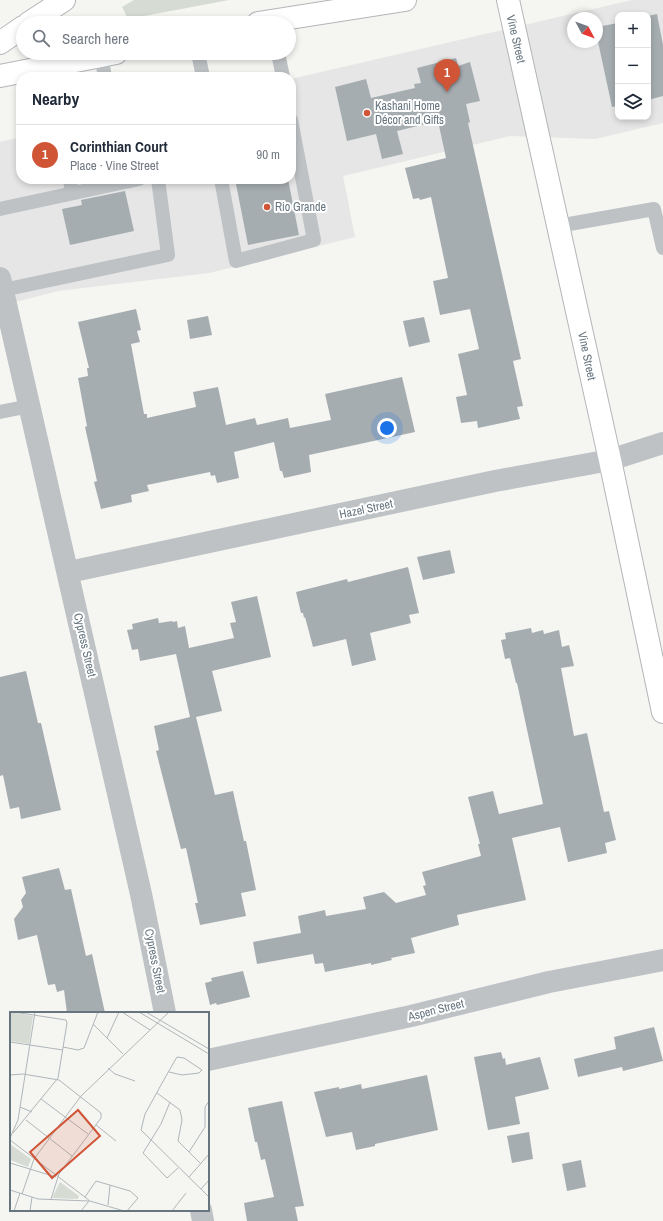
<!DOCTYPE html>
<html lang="en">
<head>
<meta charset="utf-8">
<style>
	body { margin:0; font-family:"Archivo Narrow",sans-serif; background:#f2f2f3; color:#1f2937 }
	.controls { position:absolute; right:12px; top:12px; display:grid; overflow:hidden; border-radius:8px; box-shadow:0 2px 6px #0003 }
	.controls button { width:36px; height:36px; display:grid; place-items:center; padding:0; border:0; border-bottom:1px solid #e0e1e3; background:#fff; color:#1f2937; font:20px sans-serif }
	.compass { position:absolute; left:567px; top:12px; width:36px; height:36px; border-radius:50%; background:#fff; box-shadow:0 2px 6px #0003; rotate:131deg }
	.you { position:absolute; left:387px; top:428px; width:14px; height:14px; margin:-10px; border:3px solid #fff; border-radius:50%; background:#1a73e8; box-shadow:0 0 0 6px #1a73e833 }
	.badge { display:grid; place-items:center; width:26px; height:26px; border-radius:50%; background:#d05536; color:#fff; font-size:13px; font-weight:700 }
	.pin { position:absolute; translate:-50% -33px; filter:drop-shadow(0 1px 2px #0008) }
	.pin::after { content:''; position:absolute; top:21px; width:14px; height:12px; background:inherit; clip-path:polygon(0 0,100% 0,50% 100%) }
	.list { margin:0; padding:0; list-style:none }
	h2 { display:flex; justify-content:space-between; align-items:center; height:52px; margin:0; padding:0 16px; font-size:17px }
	h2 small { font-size:13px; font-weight:400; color:#747a83 }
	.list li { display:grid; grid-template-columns:26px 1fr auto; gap:12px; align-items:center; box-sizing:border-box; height:60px; padding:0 16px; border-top:1px solid #e0e1e3 }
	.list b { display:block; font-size:15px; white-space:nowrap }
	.list p { margin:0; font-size:13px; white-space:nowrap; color:#747a83 }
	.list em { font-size:13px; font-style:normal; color:#747a83 }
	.icon { flex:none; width:22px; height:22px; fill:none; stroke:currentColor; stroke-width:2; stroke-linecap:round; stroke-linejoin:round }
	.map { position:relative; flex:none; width:663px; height:1221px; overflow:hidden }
	.search { position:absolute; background:#fff; box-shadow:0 2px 6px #0003; left:16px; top:16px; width:280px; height:44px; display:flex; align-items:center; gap:10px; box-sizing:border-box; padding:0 14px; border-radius:22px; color:#747a83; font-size:15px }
	.panel { position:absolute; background:#fff; box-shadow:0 2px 6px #0003; left:16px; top:72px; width:280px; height:112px; border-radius:16px }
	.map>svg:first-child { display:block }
</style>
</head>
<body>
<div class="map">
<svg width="663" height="1221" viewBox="0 0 663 1221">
	<rect width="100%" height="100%" fill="#f5f5f2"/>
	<path fill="#e5e6e5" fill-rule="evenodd" d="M632,0H663V123L595,139L510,136L343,176L355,237L209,273L58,291L0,306V142L21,137V179H291V79ZM618,15H648V117H618ZM573,18H597V42H573Z"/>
	<path fill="#d6dbd3" d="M134,0H229L128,19L122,7Z"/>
	<path fill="#a6adb1" d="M657,14L663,45V96L648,100V16Z
		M618,23V106L612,107L597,37V27Z
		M456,58L458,66L470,62L480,101L466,104L470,122L468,123L521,359L513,361L523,406L517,407L520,419L478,428L477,421L461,423L456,397L467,395L458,354L479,349L470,309L440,315L433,281L448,278L431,197L420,200L419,198L413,199L405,168L446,158L438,121L397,131L403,154L382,159L376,134L347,141L335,87L366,79L371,98L415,88L414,84L421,83L417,68Z
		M235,179H288L299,235L248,245Z
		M125,191L134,231L70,245L62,209L82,205L81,200Z
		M136,309L141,330L137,331L140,342L131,344L144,414H147V418L196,407L193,392L218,387L226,425L255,418L257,425L288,418L290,428L331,420L325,394L402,377L415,432L309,455L311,472L284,478L282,471H280L274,442L234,452L239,478L217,483L215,475L211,476L210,472L147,485L149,491L131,495L132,502L101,509L94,482L97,481L85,427L87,426L78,378L88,376L87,368H89L78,322Z
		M208,316L212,335L190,339L187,320Z
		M424,317L430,342L409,347L403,321Z
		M450,550L455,573L423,580L417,557Z
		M408,567L419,613L409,615L411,623L370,633L376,660L352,666L346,639L313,647L305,617L304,618L303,613H301L296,592L347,579L348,582Z
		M257,596L271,657L212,671L222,711L196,717L215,795L233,791L244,841H246L256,890L241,893L246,916L200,925L195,903H198L186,848L181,849L156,751L159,750L154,726L190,717L176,654L140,661L138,649L132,650L127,630L133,629L132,624L158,618L159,623L172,621L173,622L177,621L178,628L185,626L189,648L234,638L230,623L236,622L231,602Z
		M531,628L532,633L543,630L544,634L559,630L562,647L569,645L574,666L561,668L574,736L587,733L604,812L609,811L616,840L605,843L607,853L568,862L560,827L512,838L526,900L457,915L459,925L411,938L415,953L391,958L392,960L371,965V963L325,972L323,963L315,964L313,954L257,964L253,942L301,933L298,916L325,910L326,916L366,909L363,897L384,892L396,903L426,895L423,886L426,885L422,872L481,856L478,844H480L468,797L493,791L499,814L543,804L517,683H516L510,658L505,659L501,640L506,639L505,633Z
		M26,671L38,723H41L61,810L21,819L19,807L10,809L3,775L0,776V677Z
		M59,868L65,890L71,889L86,956L92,954L105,1013H67L64,990L57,992L55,984L48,985L37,935L18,940L14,919L23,907L21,900L26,893L22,877Z
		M243,971L250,997L217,1005L216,1003L210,1005L205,983L212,981L211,978Z
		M654,1027L663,1061L623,1071L622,1067L578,1077L574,1059L616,1049L614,1037Z
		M501,1052L503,1059L505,1058L506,1065L540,1057L549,1089L515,1097L520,1124L488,1130L474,1057Z
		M427,1075L438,1130L375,1144V1146L356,1150L352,1132L326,1137L314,1092L339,1087V1089L361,1084L362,1089Z
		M282,1101L304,1206L295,1207L298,1221H247L244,1203L274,1197L265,1159L261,1160L257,1142H255L248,1108Z
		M529,1132L533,1159L512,1163L507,1136Z
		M581,1160L586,1187L567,1191L562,1164Z"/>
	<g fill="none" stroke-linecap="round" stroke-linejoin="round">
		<g stroke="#b1b6b9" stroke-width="24">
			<path id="secondary" d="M508,0L610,460L663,712"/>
		</g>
		<g stroke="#b2b6b9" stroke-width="24">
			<path id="primary" d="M29,23L64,0
				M258,23L405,0
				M0,43L23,27
				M0,76L116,53"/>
		</g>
		<path stroke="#bec2c5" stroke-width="14" d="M198,53L203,77
			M278,53L283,77
			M101,56L105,77
			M70,179L72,193
			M221,179L236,261L314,240L291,120
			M0,209L139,179
			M558,226L654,209L663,248
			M3,290L168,255L158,179
			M0,412L30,406"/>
		<path stroke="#bec2c5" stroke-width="22" d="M0,278L141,894L165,1013
			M69,572L495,481L610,460L663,443
			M208,1060L411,1016L549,982L663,960
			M201,1210L203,1221"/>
		<use href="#secondary" stroke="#fff" stroke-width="22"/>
		<use href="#primary" stroke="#fff" stroke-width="22"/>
	</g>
	<g fill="#d05536" stroke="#fff" stroke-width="1.5">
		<circle cx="367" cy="113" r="4"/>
		<circle cx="267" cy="207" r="4"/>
	</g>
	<g text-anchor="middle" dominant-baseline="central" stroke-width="4" stroke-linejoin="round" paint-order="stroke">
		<g font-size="12" fill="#67757f" stroke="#fff">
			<text transform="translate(516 39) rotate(77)">Vine Street</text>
			<text transform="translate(587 356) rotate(78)">Vine Street</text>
			<text transform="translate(366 509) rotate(-12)">Hazel Street</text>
			<text transform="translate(85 645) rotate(77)">Cypress Street</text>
			<text transform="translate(155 961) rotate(79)">Cypress Street</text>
			<text transform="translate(436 1010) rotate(-14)">Aspen Street</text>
		</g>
		<g font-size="12" fill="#67757f" stroke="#fff" text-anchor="start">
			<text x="375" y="106">Kashani Home<tspan x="375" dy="14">Décor and Gifts</tspan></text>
			<text x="275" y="207">Rio Grande</text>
		</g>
	</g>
	<g transform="translate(10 1012)">
		<rect width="199" height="199" fill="#f5f5f2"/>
		<path d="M0,0L23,4L19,32L0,29ZM0,132L21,147L18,155L0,148ZM50,170L69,184L68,187L42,186Z" fill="#d6dbd3"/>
		<path fill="none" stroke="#afb6ba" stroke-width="1" d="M112,0L140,18M129,0L199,42M136,0L199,37M83,12L113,42M97,26L109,0M0,30L53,38M53,35L68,38L74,36L88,0M98,56L105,62L125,69M159,60L172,63L189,61L192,58L174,46L167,45L164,50L151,73L135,102L131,118L199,185M0,63L13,62L49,68L91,101V106L49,162L41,187M147,81L170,98L172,108L168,129L191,152M31,87L78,122M160,90L151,112L133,141L157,166L168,156M10,95L22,100M16,108L62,144M86,113L106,129M3,121L48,66L57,11L56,8L4,0M0,126L8,108L25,0M0,128L80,189L114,199M179,140L195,115V95L199,89M0,151L46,165M179,165L199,142M191,177L199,168M0,178L28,187L79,189M12,182L24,147L71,84L159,0M75,185L86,169L120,179L128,186L117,199M98,193L100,173M4,199L10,181M20,199L22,185M71,199L79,189M162,199L176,181"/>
		<path fill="#d05536" fill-opacity="0.15" stroke="#d05536" stroke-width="2" d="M68,98L90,124L42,166L20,140Z"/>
		<rect width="199" height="199" fill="none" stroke="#67757f" stroke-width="2"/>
	</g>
</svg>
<div class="controls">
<button>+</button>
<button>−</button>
<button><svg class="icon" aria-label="layers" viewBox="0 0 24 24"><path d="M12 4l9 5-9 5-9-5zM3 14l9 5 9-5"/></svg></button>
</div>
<svg class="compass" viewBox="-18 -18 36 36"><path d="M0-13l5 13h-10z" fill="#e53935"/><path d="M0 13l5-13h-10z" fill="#747a83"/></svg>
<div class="you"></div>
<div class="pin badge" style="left:447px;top:92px">1</div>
<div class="search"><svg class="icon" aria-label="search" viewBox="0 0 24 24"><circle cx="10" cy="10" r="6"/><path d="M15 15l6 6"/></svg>Search here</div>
<section class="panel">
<h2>Nearby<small></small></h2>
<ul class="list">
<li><span class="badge">1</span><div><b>Corinthian Court</b><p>Place · Vine Street</p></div><em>90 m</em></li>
</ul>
</section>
</div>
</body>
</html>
